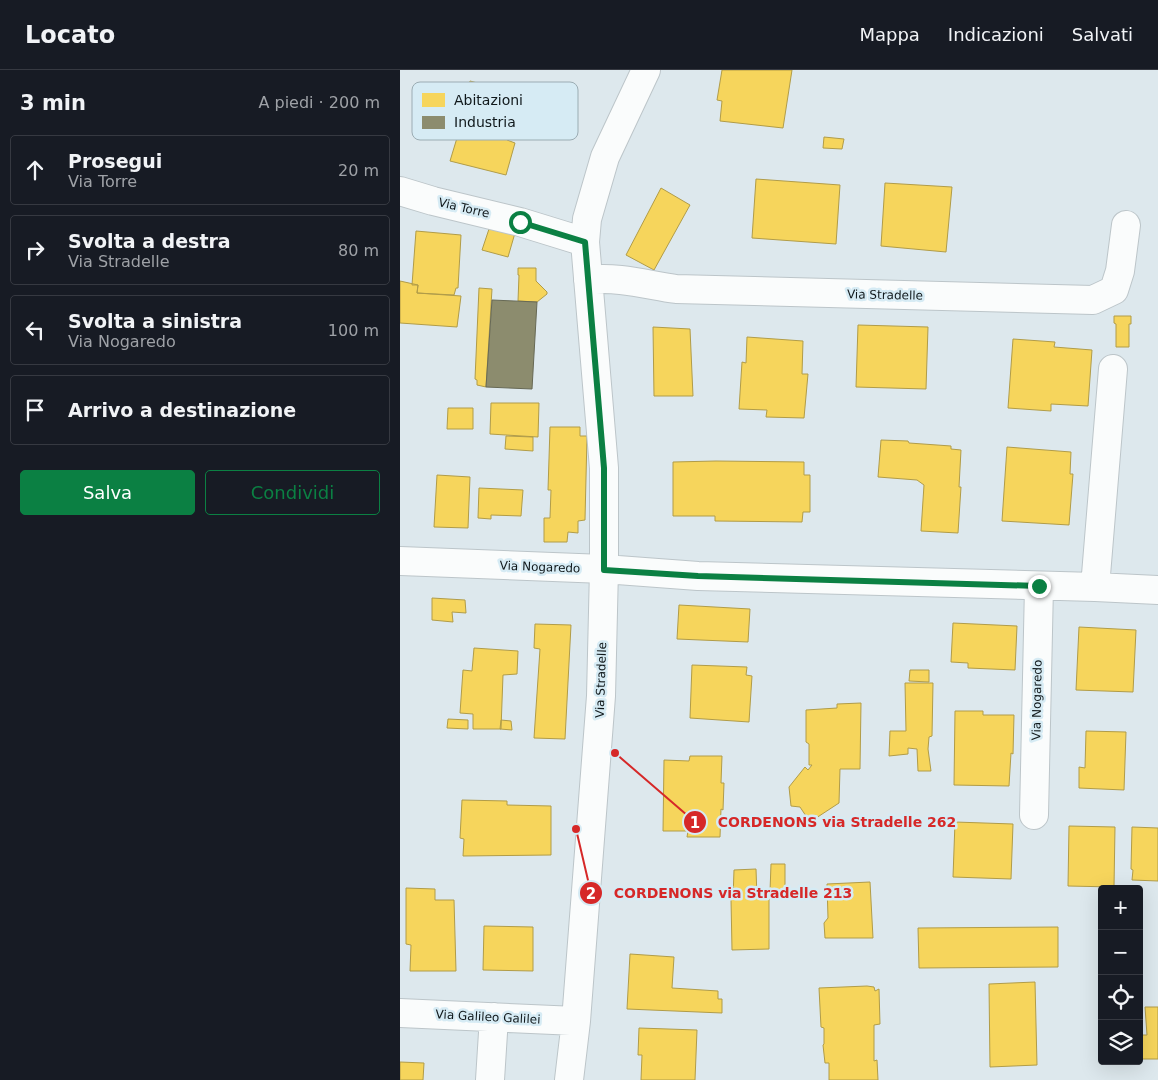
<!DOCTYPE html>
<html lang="it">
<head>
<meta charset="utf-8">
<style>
	body { margin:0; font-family:"DejaVu Sans",sans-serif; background:#242831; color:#f1f3f6 }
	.controls { position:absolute; right:15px; bottom:15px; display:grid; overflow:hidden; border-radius:5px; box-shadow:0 5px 20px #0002 }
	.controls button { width:45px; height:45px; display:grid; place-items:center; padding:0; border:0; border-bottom:1px solid #363941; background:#171b24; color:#f1f3f6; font:25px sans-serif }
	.stop { position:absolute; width:15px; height:15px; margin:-11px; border:4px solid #0b8043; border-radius:50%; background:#fff }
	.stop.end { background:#0b8043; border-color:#fff; box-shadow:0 1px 5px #0008 }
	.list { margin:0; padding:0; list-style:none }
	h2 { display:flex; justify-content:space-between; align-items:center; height:65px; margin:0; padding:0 20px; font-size:21px }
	h2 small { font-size:16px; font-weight:400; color:#9ea1a6 }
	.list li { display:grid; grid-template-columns:32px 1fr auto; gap:15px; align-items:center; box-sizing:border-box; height:70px; margin:0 10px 10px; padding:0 10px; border:1px solid #363941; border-radius:5px }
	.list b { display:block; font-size:19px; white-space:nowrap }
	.list p { margin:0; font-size:16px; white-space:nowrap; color:#9ea1a6 }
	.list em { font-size:16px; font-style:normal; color:#9ea1a6 }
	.actions { display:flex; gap:10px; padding:15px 20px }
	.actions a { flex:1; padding:11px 0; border:1px solid #0b8043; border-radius:5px; text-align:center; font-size:18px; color:#0b8043 }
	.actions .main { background:#0b8043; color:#fff }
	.icon { flex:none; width:28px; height:28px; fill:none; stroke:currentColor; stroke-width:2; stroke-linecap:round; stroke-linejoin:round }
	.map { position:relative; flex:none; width:758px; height:1010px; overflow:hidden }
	header { display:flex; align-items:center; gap:30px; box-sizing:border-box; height:70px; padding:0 25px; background:#171b24; border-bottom:1px solid #363941 }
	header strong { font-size:24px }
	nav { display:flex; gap:28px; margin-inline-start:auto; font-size:18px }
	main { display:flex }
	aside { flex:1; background:#171b24 }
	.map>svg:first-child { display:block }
</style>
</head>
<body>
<header>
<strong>Locato</strong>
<nav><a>Mappa</a><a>Indicazioni</a><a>Salvati</a></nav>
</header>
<main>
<aside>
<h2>3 min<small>A piedi · 200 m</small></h2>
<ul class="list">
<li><svg class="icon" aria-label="ahead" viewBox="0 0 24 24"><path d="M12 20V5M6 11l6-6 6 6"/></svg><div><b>Prosegui</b><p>Via Torre</p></div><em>20 m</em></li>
<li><svg class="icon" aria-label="right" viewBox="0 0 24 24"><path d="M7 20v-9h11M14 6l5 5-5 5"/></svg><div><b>Svolta a destra</b><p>Via Stradelle</p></div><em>80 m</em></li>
<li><svg class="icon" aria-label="left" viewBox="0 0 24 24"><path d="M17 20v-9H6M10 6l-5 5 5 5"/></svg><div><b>Svolta a sinistra</b><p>Via Nogaredo</p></div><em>100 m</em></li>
<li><svg class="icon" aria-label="arrive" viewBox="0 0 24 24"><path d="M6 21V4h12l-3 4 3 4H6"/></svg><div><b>Arrivo a destinazione</b></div></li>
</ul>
<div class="actions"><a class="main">Salva</a><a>Condividi</a></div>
</aside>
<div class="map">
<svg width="758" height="1010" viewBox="0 0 758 1010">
	<rect width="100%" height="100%" fill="#dde8ed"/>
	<path fill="#f6d55c" stroke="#b19c48" d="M322,0H392L383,58L320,51L322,31L317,30Z
		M70,11L119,24L107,70L115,73L106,105L50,91L60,58L75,61L77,53L60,48Z
		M424,67L444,69L442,79L423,78Z
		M356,109L440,115L436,174L352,168Z
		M485,113L552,117L546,182L481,176Z
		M261,118L290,135L254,200L226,185Z
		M90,156L115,163L108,187L82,180Z
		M16,161L61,165L58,218H56L54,225L17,223L18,215H12Z
		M118,198H136V211L147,222V224L137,232L118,231L119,205H118Z
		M0,211L18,215L17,223L61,226L57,257L0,253Z
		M79,218L92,219L86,317L77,315V310L75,309Z
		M714,246H731V254H729V277H716V254L714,253Z
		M458,255L528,257L526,319L456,317Z
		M253,257L290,259L293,326H254Z
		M347,267L403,271L402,304H408L404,348L366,347L367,340L339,339L342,292L346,293Z
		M613,269L655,272L654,277L692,280L688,336L651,334V341L608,338Z
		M91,333H139L138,367L90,364Z
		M48,338H73V359H47Z
		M150,357H180V366H187L185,450L178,451V463L168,462L167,472H144V448H150L151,420H148Z
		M106,366L133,367V381L105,379Z
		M481,370L508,371L509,373L551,376V379L561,380L559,417H561L558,463L521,461L524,415L517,410L478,407Z
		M607,377L671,382L670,404H673L669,455L602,451Z
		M316,391L404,392V405H410V442H403L402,452L315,451V446H273V392Z
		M37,405L70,407L68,458L34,457Z
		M79,418L123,420L121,446L91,445V449L78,448Z
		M32,528L65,530L66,543L52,542L53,552L32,550Z
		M279,535L350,539L348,572L277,569Z
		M553,553L617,556L615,600L568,598V593L551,592Z
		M135,554L171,555L165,669L134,668L140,579L134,578Z
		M679,557L736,560L733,622L676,620Z
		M74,578L118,581L117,604L103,605L101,659H73V644L60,643L63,600L72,601Z
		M292,595L347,597L346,605L352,606L349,652L290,648Z
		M510,600H529V612L509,611Z
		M505,613H533L532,666L529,667L528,679L531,701H518L517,679L508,678V684L489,686L490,661H506Z
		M461,633L460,699H440L439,733L410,752L400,737L391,736L389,717L405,697L408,700L412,695H409V674L406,672V640L437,638V634Z
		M555,641H583V645H614L613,684L611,683L609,716L554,715Z
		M48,649L68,650V659L47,658Z
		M101,650L111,651L112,660L100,659Z
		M686,661L726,662L724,720L679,718V697L685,698Z
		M290,686H322L321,713H324L323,740L321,739L320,767H287L288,761H263L264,690L289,691Z
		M62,730L107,731V735L151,736V785L63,786L64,769L60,768Z
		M555,752L613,754L611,809L553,807Z
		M669,756L715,757L714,817L668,816Z
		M732,757L758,758V811L732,810L733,800L731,799Z
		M371,794H385V823L370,822Z
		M356,799L357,828H369V879L332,880L331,829H333L334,800Z
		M470,812L473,868H425L424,853L428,848L427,814Z
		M6,818L35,819V830H54L56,901H10L11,875L6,874Z
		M84,856L133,857V901L83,900Z
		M658,857V897L519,898L518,858Z
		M230,884L274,887L272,918L318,921V929H322V943L227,939Z
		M635,912L637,995L590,997L589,914Z
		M467,916L474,917L475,921L479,919L480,954L474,955V991L477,990L478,1010H429V993H425L423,975L424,974V958L421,957L419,918Z
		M745,937H758V989H740L739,965H747Z
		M239,958L297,960L295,1010H241L242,985H238Z
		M0,992L24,993L23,1010H0Z"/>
	<path fill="#8c8c6e" stroke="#676955" d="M92,230L137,232L132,319L86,317Z"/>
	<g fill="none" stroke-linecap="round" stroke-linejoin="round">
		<g stroke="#bcc5c9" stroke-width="30">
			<path id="minor" d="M0,121L33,131L120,152L185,172
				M188,210C217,206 248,215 276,219L693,230L714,220L720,201L726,155
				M0,491L204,499L298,506L695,517L758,520
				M695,517L713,299
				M634,745L639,516
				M0,943L176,951
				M90,1010L94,947
				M169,1010L176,951L201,626L204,499V398L185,172L187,149L205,87L246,0"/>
		</g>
		<use href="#minor" stroke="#fafcfc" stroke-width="28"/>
	</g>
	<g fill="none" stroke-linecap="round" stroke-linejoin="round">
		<path stroke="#0b8043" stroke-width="6" d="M120,152L185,172L204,398V500L298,506L639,516"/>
	</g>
	<g text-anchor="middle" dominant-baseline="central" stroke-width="5" stroke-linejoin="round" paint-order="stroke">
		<g font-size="12" fill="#10181b" stroke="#d6ebf4">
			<text transform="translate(64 138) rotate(13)">Via Torre</text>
			<text transform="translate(485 225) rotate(1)">Via Stradelle</text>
			<text transform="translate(140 497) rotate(2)">Via Nogaredo</text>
			<text transform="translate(201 610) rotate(-88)">Via Stradelle</text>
			<text transform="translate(637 630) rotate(-89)">Via Nogaredo</text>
			<text transform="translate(88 947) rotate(3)">Via Galileo Galilei</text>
		</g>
	</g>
	<rect x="12" y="12" width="166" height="58" rx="8" fill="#d6ebf4" stroke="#9bacb3" stroke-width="1"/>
	<rect x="22" y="23" width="23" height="14" fill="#f6d55c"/>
	<rect x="22" y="46" width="23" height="13" fill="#8c8c6e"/>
	<g font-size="14" fill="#10181b">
		<text x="54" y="35">Abitazioni</text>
		<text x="54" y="57">Industria</text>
	</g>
	<path fill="none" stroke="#d62828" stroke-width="2" d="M215 683L295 752M176 759L191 823"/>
	<g fill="#d62828" stroke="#d6ebf4" stroke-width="2">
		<circle cx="215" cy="683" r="5"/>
		<circle cx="176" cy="759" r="5"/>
		<circle cx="295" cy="752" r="12"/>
		<circle cx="191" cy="823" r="12"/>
	</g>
	<g font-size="15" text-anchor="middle" font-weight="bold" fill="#fff">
		<text x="295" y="758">1</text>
		<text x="191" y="829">2</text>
	</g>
	<g font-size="14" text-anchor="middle" font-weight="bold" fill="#d62828" stroke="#d6ebf4" stroke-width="5" stroke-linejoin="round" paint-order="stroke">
		<text x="437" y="757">CORDENONS via Stradelle 262</text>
		<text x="333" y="828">CORDENONS via Stradelle 213</text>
	</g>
</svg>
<div class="controls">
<button>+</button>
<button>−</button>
<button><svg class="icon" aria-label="locate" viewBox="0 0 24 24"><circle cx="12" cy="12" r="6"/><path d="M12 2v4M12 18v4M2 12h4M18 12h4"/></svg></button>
<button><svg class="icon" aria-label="layers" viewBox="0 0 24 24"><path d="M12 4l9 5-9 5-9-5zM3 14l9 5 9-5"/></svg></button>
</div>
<div class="stop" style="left:120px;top:152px"></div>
<div class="stop end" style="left:639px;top:516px"></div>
</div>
</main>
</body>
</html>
